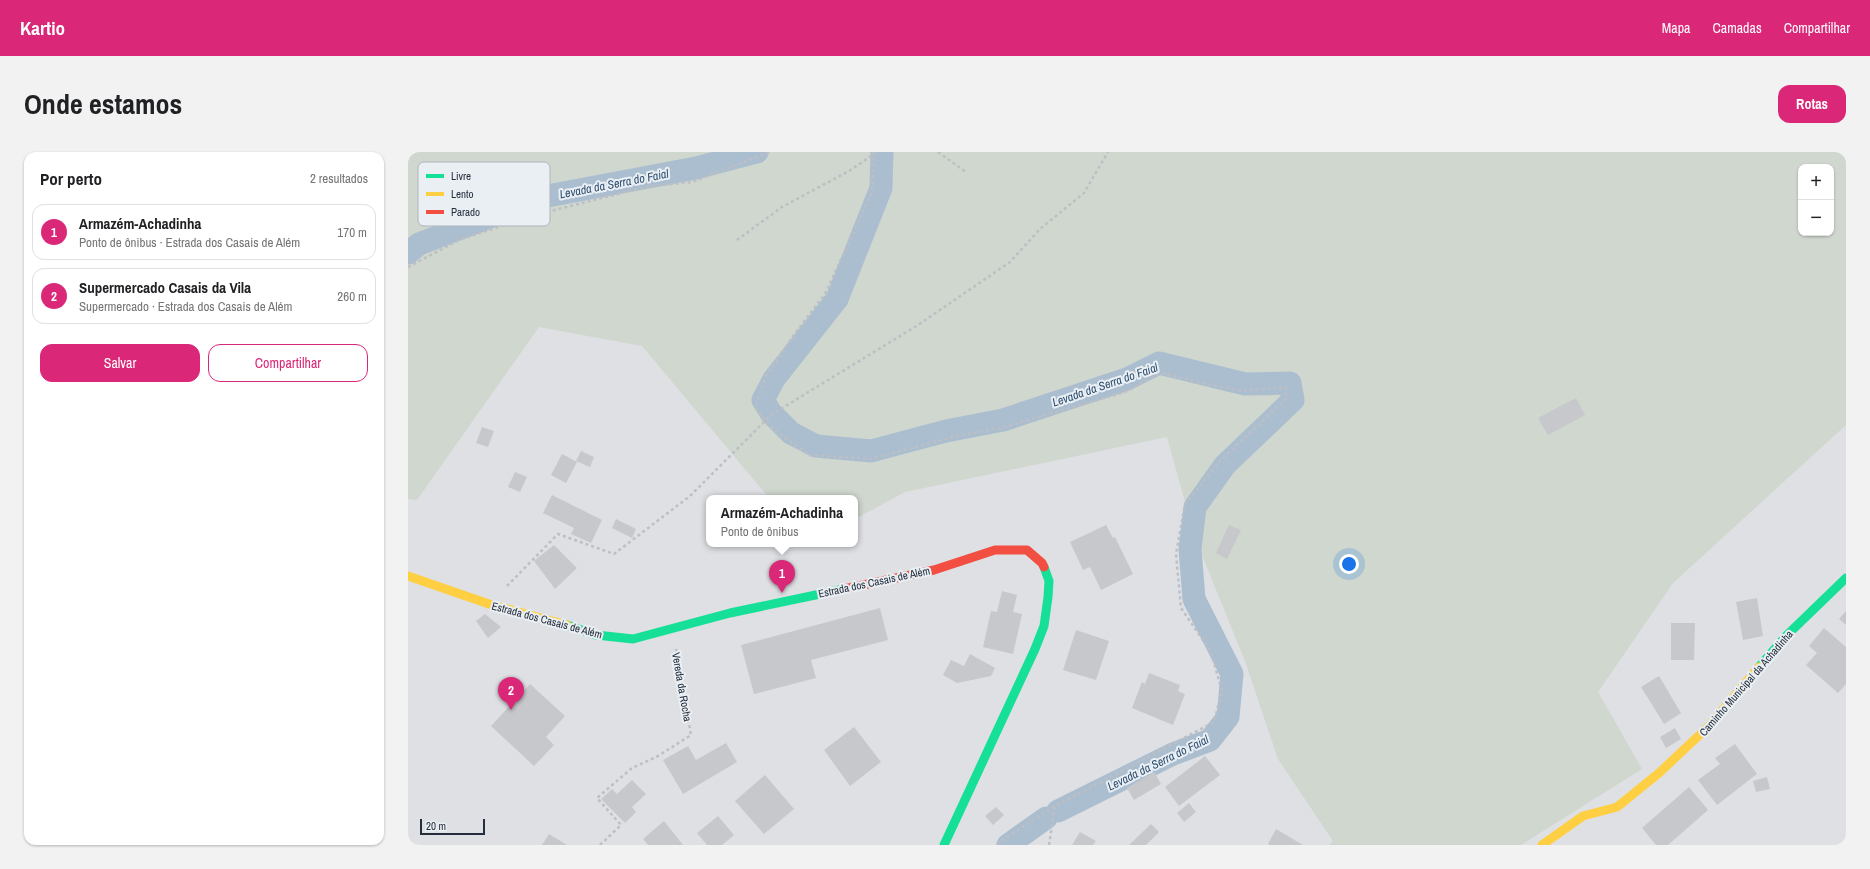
<!DOCTYPE html>
<html lang="pt">
<head>
<meta charset="utf-8">
<style>
	body { margin:0; font-family:"Archivo Narrow",sans-serif; background:#f2f2f2; color:#202124 }
	.controls { position:absolute; right:12px; top:12px; display:grid; overflow:hidden; border-radius:8px; box-shadow:0 1px 3px #0004 }
	.controls button { width:36px; height:36px; display:grid; place-items:center; padding:0; border:0; border-bottom:1px solid #e0e0e0; background:#fff; color:#202124; font:20px sans-serif }
	.scale { position:absolute; left:12px; bottom:10px; width:65px; box-sizing:border-box; padding-left:4px; border:2px solid #252e3c; border-top:0; font-size:11px; line-height:14px; white-space:nowrap; color:#252e3c; -webkit-text-stroke:3px #eaeff4; paint-order:stroke }
	.you { position:absolute; left:941px; top:412px; width:14px; height:14px; margin:-10px; border:3px solid #fff; border-radius:50%; background:#1a73e8; box-shadow:0 0 0 6px #1a73e833 }
	.badge { display:grid; place-items:center; width:26px; height:26px; border-radius:50%; background:#db2777; color:#fff; font-size:13px; font-weight:700 }
	.pin { position:absolute; translate:-50% -33px; filter:drop-shadow(0 1px 2px #0008) }
	.pin::after { content:''; position:absolute; top:21px; width:14px; height:12px; background:inherit; clip-path:polygon(0 0,100% 0,50% 100%) }
	.popup { position:absolute; left:298px; top:343px; width:152px; height:52px; box-sizing:border-box; display:grid; place-content:center; border-radius:8px; background:#fff; filter:drop-shadow(0 1px 3px #0005); font-size:13px; white-space:nowrap; color:#757577 }
	.popup b { font-size:15px; color:#202124 }
	.popup::after { content:''; position:absolute; left:50%; top:100%; margin-left:-8px; border:8px solid transparent; border-top-color:#fff }
	.list { margin:0; padding:0; list-style:none }
	h2 { display:flex; justify-content:space-between; align-items:center; height:52px; margin:0; padding:0 16px; font-size:17px }
	h2 small { font-size:13px; font-weight:400; color:#757577 }
	.list li { display:grid; grid-template-columns:26px 1fr auto; gap:12px; align-items:center; box-sizing:border-box; height:56px; margin:0 8px 8px; padding:0 8px; border:1px solid #e0e0e0; border-radius:12px }
	.list b { display:block; font-size:15px; white-space:nowrap }
	.list p { margin:0; font-size:13px; white-space:nowrap; color:#757577 }
	.list em { font-size:13px; font-style:normal; color:#757577 }
	.actions { display:flex; gap:8px; padding:12px 16px }
	.actions a { flex:1; padding:9px 0; border:1px solid #db2777; border-radius:12px; text-align:center; font-size:14px; color:#db2777 }
	.actions .main { background:#db2777; color:#fff }
	.map { position:relative; flex:none; width:1438px; height:693px; overflow:hidden; border-radius:12px }
	header { display:flex; align-items:center; gap:24px; box-sizing:border-box; height:56px; padding:0 20px; background:#db2777; color:#fff }
	header strong { font-size:19px }
	nav { display:flex; gap:22px; margin-inline-start:auto; font-size:14px }
	.intro { display:flex; align-items:center; justify-content:space-between; box-sizing:border-box; height:96px; padding:0 24px }
	h1 { margin:0; font-size:28px }
	.button { padding:10px 18px; border-radius:12px; background:#db2777; color:#fff; font-size:14px; font-weight:700 }
	main { display:flex; gap:24px; padding:0 24px }
	aside { flex:1; background:#fff; border-radius:12px; box-shadow:0 1px 3px #0004 }
	.map>svg:first-child { display:block }
</style>
</head>
<body>
<header>
<strong>Kartio</strong>
<nav><a>Mapa</a><a>Camadas</a><a>Compartilhar</a></nav>
</header>
<div class="intro"><h1>Onde estamos</h1><a class="button">Rotas</a></div>
<main>
<aside>
<h2>Por perto<small>2 resultados</small></h2>
<ul class="list">
<li><span class="badge">1</span><div><b>Armazém-Achadinha</b><p>Ponto de ônibus · Estrada dos Casais de Além</p></div><em>170 m</em></li>
<li><span class="badge">2</span><div><b>Supermercado Casais da Vila</b><p>Supermercado · Estrada dos Casais de Além</p></div><em>260 m</em></li>
</ul>
<div class="actions"><a class="main">Salvar</a><a>Compartilhar</a></div>
</aside>
<div class="map">
<svg width="1438" height="693" viewBox="0 0 1438 693">
	<rect width="100%" height="100%" fill="#dee0e3"/>
	<path fill="#cfd7ce" fill-rule="evenodd" d="M0,0H1438V273L1265,431L1190,540L1234,617L1113,693H921L925,689L870,607L837,509L787,386L759,285L497,340L447,367V346H361L234,194L131,175L9,348L0,347ZM1393,15H1423V81H1393Z"/>
	<g fill="none" stroke-linecap="round" stroke-linejoin="round">
		<path stroke="#abbed0" stroke-width="23" d="M474,0L473,36L429,147L366,227L355,248L363,261L383,281L408,294L463,299L538,279L595,268L719,227L751,211L837,232L882,231L885,248L817,313L787,355L782,397L786,447L824,522L820,565L802,588L765,602L650,659
			M0,101L11,92L134,45L288,16L349,0
			M600,693L638,666"/>
	</g>
	<path fill="#c6c8cc" d="M1168,246L1177,263L1140,283L1130,266Z
		M74,275L86,279L80,295L68,291Z
		M173,299L186,305L182,315L168,309Z
		M154,302L169,310L158,331L143,323Z
		M107,320L119,325L112,340L100,335Z
		M144,343L194,368L183,391L163,382L166,376L135,361Z
		M208,367L228,377L224,386L204,376Z
		M698,373L705,386L707,385L725,422L693,438L682,415L675,418L662,390Z
		M821,373L833,378L819,407L808,401Z
		M146,393L169,416L147,437L126,409Z
		M594,439L609,443L605,460L614,462L605,502L575,495L583,459L589,460Z
		M1349,446L1355,484L1335,488L1328,450Z
		M472,456L480,488L403,508L408,526L346,542L333,493Z
		M1438,459V473L1431,467Z
		M77,462L93,475L80,486L68,469Z
		M1263,471H1287L1286,508H1263Z
		M1416,476L1438,495V532L1430,541L1398,513L1409,501L1401,494Z
		M668,478L701,489L688,528L655,518Z
		M562,502L587,516L583,524L549,531L535,523L543,508L556,514Z
		M741,521L772,533L770,539L777,542L765,573L724,556L734,530L737,532Z
		M1251,524L1273,561L1256,572L1233,535Z
		M122,532L157,564L138,585L146,593L126,614L83,574Z
		M446,575L473,610L442,634L416,598Z
		M1267,576L1273,587L1258,596L1252,585Z
		M318,591L329,610L275,642L255,608L280,594L288,608Z
		M1327,592L1349,622L1309,653L1290,628L1312,612L1307,606Z
		M797,604L812,623L771,654L757,635Z
		M746,620L753,632L726,648L719,636Z
		M357,623L386,657L356,682L327,649Z
		M1359,625L1362,637L1348,640L1345,629Z
		M224,628L238,642L224,655L228,660L217,671L193,647L204,637L209,642Z
		M1281,635L1300,658L1260,693H1248L1234,676Z
		M781,651L788,660L776,670L769,661Z
		M588,655L596,663L585,673L577,664Z
		M310,664L326,683L314,693H299L289,681Z
		M256,669L275,693H240L235,687Z
		M743,672L751,680L738,693H721Z
		M868,677L895,693H862L860,692Z
		M672,680L688,689L685,693H664Z
		M141,682L159,693H134Z"/>
	<g fill="none" stroke-linecap="round" stroke-linejoin="round">
		<path stroke="#bdbfc4" stroke-width="2.5" stroke-dasharray="3 3" stroke-linecap="butt" d="M464,0L466,3L464,40L417,142L388,180L358,224L347,255L358,270L369,280L401,303L462,307L545,285L596,275L717,240L753,221L794,231L834,239L878,235V247L813,308L777,352L768,402L773,456L803,500L814,539L806,570L647,654L587,693
			M530,0L558,20
			M329,88L374,55L441,19L469,0
			M0,115L51,88L127,63L237,35L284,30L362,0
			M99,434L150,382L206,402L282,344L363,263L510,173L602,110L632,77L676,41L700,0
			M192,693L213,673L189,646L224,616L250,604L283,583L268,497
			M641,693L647,654"/>
		<path stroke="#16e098" stroke-width="9" d="M159,473L188,483L225,487L322,461L436,437
			M1351,515L1377,485L1438,426
			M536,693L627,497L636,474L640,445L641,429L636,415"/>
		<path stroke="#ffcf43" stroke-width="9" d="M0,424L81,452L159,473
			M1134,693L1175,664L1209,655L1251,621L1302,573L1351,515"/>
		<path stroke="#f24e42" stroke-width="9" d="M436,437L526,418L587,398H619L634,411L636,415"/>
	</g>
	<g text-anchor="middle" dominant-baseline="central" stroke-width="4" stroke-linejoin="round" paint-order="stroke">
		<g font-size="11" fill="#252e3c" stroke="#eaeff4">
			<text transform="translate(466 430) rotate(-12)">Estrada dos Casais de Além</text>
			<text transform="translate(139 468) rotate(15)">Estrada dos Casais de Além</text>
			<text transform="translate(1338 531) rotate(-49)">Caminho Municipal da Achadinha</text>
			<text transform="translate(274 535) rotate(80)">Vereda da Rocha</text>
		</g>
		<g font-size="12" font-style="italic" fill="#2f4f71" stroke="#eaeff4">
			<text transform="translate(206 32) rotate(-11)">Levada da Serra do Faial</text>
			<text transform="translate(697 233) rotate(-19)">Levada da Serra do Faial</text>
			<text transform="translate(750 611) rotate(-26)">Levada da Serra do Faial</text>
		</g>
	</g>
	<rect x="10" y="10" width="132" height="64" rx="6" fill="#eaeff4" stroke="#afb5bd" stroke-width="1"/>
	<rect x="18" y="22" width="18" height="4" fill="#16e098"/>
	<rect x="18" y="40" width="18" height="4" fill="#ffcf43"/>
	<rect x="18" y="58" width="18" height="4" fill="#f24e42"/>
	<g font-size="11" fill="#252e3c">
		<text x="43" y="28">Livre</text>
		<text x="43" y="46">Lento</text>
		<text x="43" y="64">Parado</text>
	</g>
</svg>
<div class="controls">
<button>+</button>
<button>−</button>
</div>
<div class="scale">20 m</div>
<div class="you"></div>
<div class="pin badge" style="left:374px;top:441px">1</div>
<div class="popup"><b>Armazém-Achadinha</b>Ponto de ônibus</div>
<div class="pin badge" style="left:103px;top:558px">2</div>
</div>
</main>
</body>
</html>
